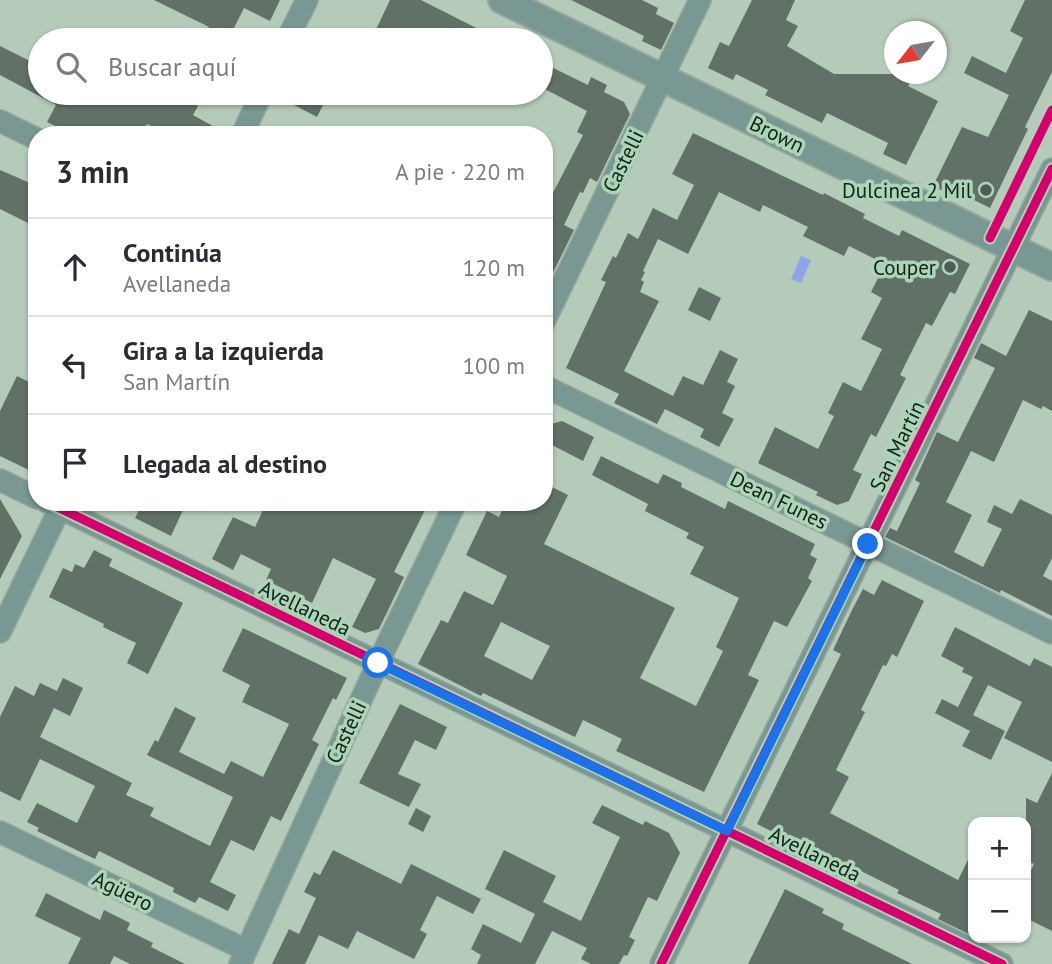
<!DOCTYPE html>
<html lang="es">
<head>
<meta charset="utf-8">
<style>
	body { margin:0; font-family:"PT Sans",sans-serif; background:#f2f2f3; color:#2b2b33 }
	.controls { position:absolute; right:21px; bottom:21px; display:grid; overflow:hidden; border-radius:14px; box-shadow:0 2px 5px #0004 }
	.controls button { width:63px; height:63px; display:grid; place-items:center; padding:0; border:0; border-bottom:2px solid #e1e1e2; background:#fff; color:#2b2b33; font:35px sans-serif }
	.compass { position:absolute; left:884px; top:21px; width:63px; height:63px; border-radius:50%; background:#fff; box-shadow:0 2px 5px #0004; rotate:239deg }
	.stop { position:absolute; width:21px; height:21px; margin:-16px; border:5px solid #1a73e8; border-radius:50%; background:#fff }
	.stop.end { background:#1a73e8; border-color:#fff; box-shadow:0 2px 7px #0008 }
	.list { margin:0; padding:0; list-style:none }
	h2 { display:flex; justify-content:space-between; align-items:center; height:91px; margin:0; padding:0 28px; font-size:30px }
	h2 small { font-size:23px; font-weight:400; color:#7c7c81 }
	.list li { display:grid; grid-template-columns:46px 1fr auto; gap:21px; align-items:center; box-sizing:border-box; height:98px; padding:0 28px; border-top:2px solid #e1e1e2 }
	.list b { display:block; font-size:26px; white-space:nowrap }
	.list p { margin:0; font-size:23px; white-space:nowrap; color:#7c7c81 }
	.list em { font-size:23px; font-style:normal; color:#7c7c81 }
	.icon { flex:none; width:38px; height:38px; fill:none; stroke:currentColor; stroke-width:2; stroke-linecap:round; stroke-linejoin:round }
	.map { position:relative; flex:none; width:1052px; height:964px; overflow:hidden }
	.search { position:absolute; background:#fff; box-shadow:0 2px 5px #0004; left:28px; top:28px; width:525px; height:77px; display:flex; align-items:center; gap:18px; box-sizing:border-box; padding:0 24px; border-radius:38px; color:#7c7c81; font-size:26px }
	.panel { position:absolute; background:#fff; box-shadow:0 2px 5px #0004; left:28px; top:126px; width:525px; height:385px; border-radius:28px }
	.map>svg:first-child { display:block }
</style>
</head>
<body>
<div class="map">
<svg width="1052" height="964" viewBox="0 0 1052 964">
	<rect width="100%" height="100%" fill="#b5cbba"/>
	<path fill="#8fa5e8" d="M801,256L811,260L801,283L791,279Z"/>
	<path fill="#627168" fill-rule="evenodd" d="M154,0H280L270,21L244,8L228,40H203L209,27Z
		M390,0H421L500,40H371Z
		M571,0H642L658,8L656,14L674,23L661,50L642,41L644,36Z
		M752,0H795L786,20L798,26L787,46L834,74H915L908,86L938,101L906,165L883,154L888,143L827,113L822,123L765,95L768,90L736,74L733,80L708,68L720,42L729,46Z
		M1025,0H1052V72L1025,127L1028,129L990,208L956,191L953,196L933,186L962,127L988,137L1009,95L964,73L972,56L1006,73L1023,38L1010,31Z
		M0,46L40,66V93H172L198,106L193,115L229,135H168L147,124L142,135H72L47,122L56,105L0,75Z
		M541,62L588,85L591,77L607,85L604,92L624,102L630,114L597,182L590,178L583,193L580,192L564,225L574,230L544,291V210L583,135L577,132L587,111L541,87Z
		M275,93H329L317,117L275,95Z
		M693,133L823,195L824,193L865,214L863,218L899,236L902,230L970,264L955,294L950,292L932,326L926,323L900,375L906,378L876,437L871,434L853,470L862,474L849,501L837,505L816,495L818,492L758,463L775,427L818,449L834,416L828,413L843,382L861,391L882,349L861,339L882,298L871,292L885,264L849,246L844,256L803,236L808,227L763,205L760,212L719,192L688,254L658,239L643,271L645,272L641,280L644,282L640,292L659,301L624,371L673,396L683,376L703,385L720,350L738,359L727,382L735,386L722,413L734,419L719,447L700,437L704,429L665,409L657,424L614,403L619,394L566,368L606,282L601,280L613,256L616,258L628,233L638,239L653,208L677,220L694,185L672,174Z
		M0,170L37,186V206L28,223L0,209Z
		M699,287L721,298L710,321L688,310Z
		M1029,310L1052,321V411L1043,406L1041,409L1023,400L994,462L971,451L946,502L972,515L954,552L983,567L1002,529L987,522L994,505L1012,514L1020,499L1052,515V558L1043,576L1052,581V616L1001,590L1000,593L885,537L890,528L897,531L920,483L915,480L937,432L958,442L995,368L974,358L981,343L1006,356Z
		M17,376L37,386V474L0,456V411Z
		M562,421L594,437L583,461L544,441V426Z
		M601,456L658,484L663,474L682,483L681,487L725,509L728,501L815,544L810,555L817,559L808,578L812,581L787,627L774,621L748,675L759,680L704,792L616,751L622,739L583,720L575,737L483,693L481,696L418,664L441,620L448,623L464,591L493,605L507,576L466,555L487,511L499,517L506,502H544V483L568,495L544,544L675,608L640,678L696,706L723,651L716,647L739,598L690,574L704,547L686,538L689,533L645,511L648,504L592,475ZM501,622L550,646L532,680L484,656Z
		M0,499L22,536L0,579Z
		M143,502H167L183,510L171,536L135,518Z
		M267,502H429L394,572L404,577L379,629L365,633L352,627L376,579L333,558L312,603L266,580L271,569L241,554L233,570L212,559L233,517L255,527Z
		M94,550L112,559L109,566L183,603L148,674L127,663L136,643L103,627L104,624L49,597L63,568L72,572L75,564L84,568Z
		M882,580L924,601L897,657L892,654L886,666L883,665L861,710L865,712L836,770L849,777L830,813L958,880L973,850V936L938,919L941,914L897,893L899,890L835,858L833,862L757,824L841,654L833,650L853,608L863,589L874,595Z
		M955,627L1030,666L1034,658L1052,667V762L1004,738L1022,702L988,685L973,715L1005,731L991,760L962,746L970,731L935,713L942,699L958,707L973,677L962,672L964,668L941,656Z
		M243,628L347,678L336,700L333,698L312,740L319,744L281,821L271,816L254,851L231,840L210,882L236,895L228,911L199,897L195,903L173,892L174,888L99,851L95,859L37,831L39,828L27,822L37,803L77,823L95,786L40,759L20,801L0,791V717L15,686L34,696L40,683L57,691L63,678L83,688L70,716L54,708L40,737L132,783L126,795L154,808L150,816L210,846L233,797L147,755L155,740L158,742L175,707L196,718L179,752L224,774L231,761L263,777L289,724L242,702L250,685L222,671Z
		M400,704L447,727L436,750L415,740L398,774L421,784L409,807L359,783Z
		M1052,773V931L1026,918V881L1034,864L1026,860V798L1037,803Z
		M602,805L643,825L645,821L669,833L680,853L657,901L648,897L629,937L635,940L627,956L624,955L619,964H591L581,959L587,948L552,931L535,964H477L481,955L471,949L483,924L521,943L535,914L485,889L504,850L556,876L543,902L581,921L620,837L592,823Z
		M416,808L431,816L423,832L408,824Z
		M333,850L401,884L411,864L481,899L473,914L437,896L420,930L427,934L414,959L357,931L348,949L319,935L305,964H272L289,929L299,934L316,898L304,892L314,872L320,875Z
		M785,889L824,909L822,913L844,924L842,929L912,964H748Z
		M46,893L100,920L104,910L130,923L127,930L153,943L151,947L185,964H130L114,956L110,964H68L81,938L35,916Z"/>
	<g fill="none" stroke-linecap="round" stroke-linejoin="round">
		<g stroke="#96a89a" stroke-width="24">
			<path id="minor" d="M287,40L307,0
				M0,121L37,139
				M242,135L262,93
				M544,322L700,0
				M544,386L1052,633
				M0,480L37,498
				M47,502L1002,964
				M0,632L63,502
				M0,832L246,950
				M240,964L378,663L456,502
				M661,964L1052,169"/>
		</g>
		<g stroke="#96a89a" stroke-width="30">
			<path id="tertiary" d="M502,0L1052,267"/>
		</g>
		<use href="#minor" stroke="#799893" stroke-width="21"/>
		<use href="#tertiary" stroke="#799893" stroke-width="26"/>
		<g stroke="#acd4b6" stroke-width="13">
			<path id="cycleway" d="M990,238L1052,110
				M47,502L1002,964
				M661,964L1052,169"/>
		</g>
		<use href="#cycleway" stroke="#d6006c" stroke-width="9"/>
	</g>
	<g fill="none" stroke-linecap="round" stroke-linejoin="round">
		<path stroke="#1a73e8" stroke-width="9" d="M378,663L727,831L868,544"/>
	</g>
	<g fill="#4c5d51" stroke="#acd4b6" stroke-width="2.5">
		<circle cx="986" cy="190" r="7"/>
		<circle cx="950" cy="267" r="7"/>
	</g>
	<g text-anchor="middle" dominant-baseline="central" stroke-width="7" stroke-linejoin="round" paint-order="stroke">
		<g font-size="21" fill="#132218" stroke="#acd4b6">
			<text transform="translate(777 134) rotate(26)">Brown</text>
			<text transform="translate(623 161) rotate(-64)">Castelli</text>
			<text transform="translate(897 446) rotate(-64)">San Martín</text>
			<text transform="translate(779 500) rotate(26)">Dean Funes</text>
			<text transform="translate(305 608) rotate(26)">Avellaneda</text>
			<text transform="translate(346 732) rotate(-65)">Castelli</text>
			<text transform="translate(815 854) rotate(26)">Avellaneda</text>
			<text transform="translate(123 891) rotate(26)">Agüero</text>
		</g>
		<g font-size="21" fill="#132218" stroke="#acd4b6" text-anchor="end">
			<text x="972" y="190">Dulcinea 2 Mil</text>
			<text x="936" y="267">Couper</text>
		</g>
	</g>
</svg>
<div class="controls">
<button>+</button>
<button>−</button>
</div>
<svg class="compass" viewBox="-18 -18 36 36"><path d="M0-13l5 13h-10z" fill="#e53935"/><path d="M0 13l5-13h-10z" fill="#7c7c81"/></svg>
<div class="stop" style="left:378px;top:663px"></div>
<div class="stop end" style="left:868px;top:544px"></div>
<div class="search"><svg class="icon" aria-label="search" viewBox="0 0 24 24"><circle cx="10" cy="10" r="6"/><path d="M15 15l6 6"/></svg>Buscar aquí</div>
<section class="panel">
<h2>3 min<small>A pie · 220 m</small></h2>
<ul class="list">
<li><svg class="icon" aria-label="ahead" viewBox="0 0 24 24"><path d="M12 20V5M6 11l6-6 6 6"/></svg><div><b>Continúa</b><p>Avellaneda</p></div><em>120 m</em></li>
<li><svg class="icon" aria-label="left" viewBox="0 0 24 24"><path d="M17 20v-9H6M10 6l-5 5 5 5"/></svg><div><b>Gira a la izquierda</b><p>San Martín</p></div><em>100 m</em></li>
<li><svg class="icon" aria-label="arrive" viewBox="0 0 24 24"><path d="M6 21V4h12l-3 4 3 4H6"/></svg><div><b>Llegada al destino</b></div></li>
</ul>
</section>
</div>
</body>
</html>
